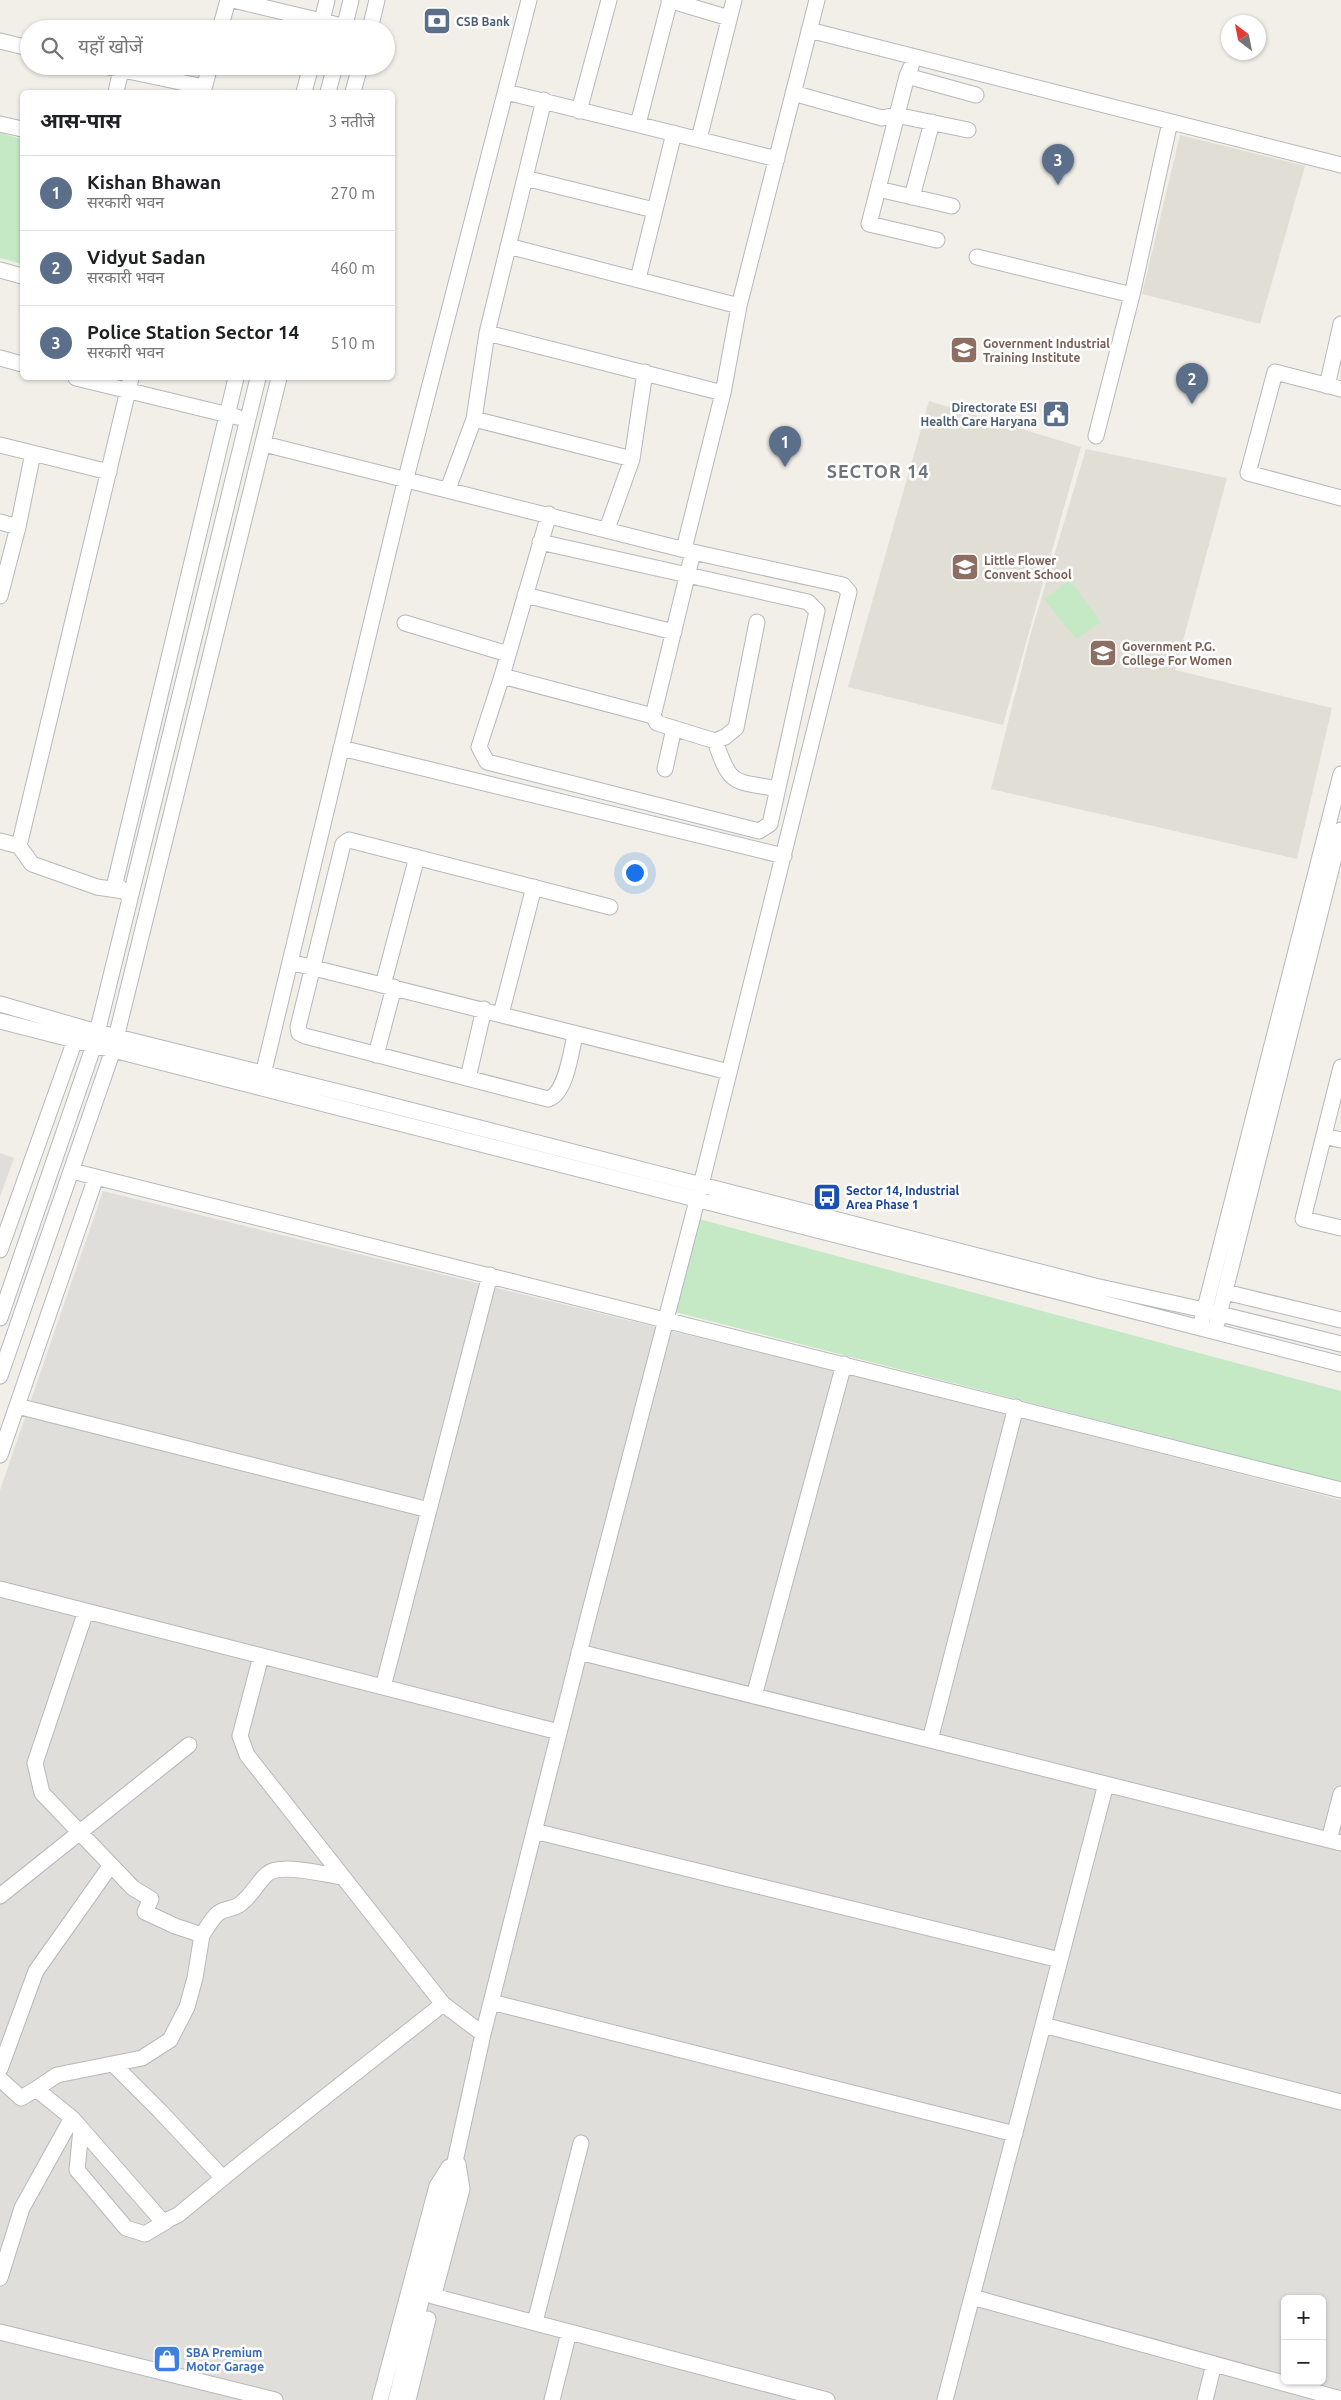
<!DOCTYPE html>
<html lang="hi">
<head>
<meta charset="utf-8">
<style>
	body { margin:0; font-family:Ubuntu,"Noto Sans Devanagari",sans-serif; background:#f6f6f6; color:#202124 }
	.controls { position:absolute; right:15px; bottom:15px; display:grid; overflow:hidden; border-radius:8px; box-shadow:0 1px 4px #0004 }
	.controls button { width:45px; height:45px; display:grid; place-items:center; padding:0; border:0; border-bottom:1px solid #e0e0e0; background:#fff; color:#202124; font:25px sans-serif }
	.compass { position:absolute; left:1221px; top:15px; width:45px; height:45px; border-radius:50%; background:#fff; box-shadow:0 1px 4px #0004; rotate:328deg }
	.you { position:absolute; left:634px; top:872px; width:18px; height:18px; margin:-12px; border:4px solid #fff; border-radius:50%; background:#1a73e8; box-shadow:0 0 0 8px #1a73e833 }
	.badge { display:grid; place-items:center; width:32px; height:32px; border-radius:50%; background:#b45309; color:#fff; font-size:16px; font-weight:700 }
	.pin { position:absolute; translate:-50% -41px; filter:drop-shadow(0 1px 2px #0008) }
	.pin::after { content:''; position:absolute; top:26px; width:18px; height:15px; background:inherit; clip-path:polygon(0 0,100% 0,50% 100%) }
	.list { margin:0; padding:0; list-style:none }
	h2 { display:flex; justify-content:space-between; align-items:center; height:65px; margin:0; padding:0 20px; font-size:21px }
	h2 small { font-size:16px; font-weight:400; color:#757577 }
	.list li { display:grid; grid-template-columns:32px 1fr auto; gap:15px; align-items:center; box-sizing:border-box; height:75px; padding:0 20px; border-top:1px solid #e0e0e0 }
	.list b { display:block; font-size:19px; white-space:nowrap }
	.list p { margin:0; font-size:16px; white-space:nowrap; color:#757577 }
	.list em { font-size:16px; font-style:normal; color:#757577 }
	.icon { flex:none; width:28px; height:28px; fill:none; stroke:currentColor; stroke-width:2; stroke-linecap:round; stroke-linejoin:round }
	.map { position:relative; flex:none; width:1341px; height:2400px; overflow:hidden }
	.search { position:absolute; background:#fff; box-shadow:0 1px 4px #0004; left:20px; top:20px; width:375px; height:55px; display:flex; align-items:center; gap:12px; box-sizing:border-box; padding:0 18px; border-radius:28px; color:#757577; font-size:19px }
	.panel { position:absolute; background:#fff; box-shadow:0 1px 4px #0004; left:20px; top:90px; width:375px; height:290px; border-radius:8px }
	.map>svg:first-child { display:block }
</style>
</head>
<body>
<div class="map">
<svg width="1341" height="2400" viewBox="0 0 1341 2400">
	<rect width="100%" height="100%" fill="#f1efe8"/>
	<path fill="#e0deda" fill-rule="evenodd" d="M0,1153L14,1158L0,1197Z
		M103,1191L952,1400L1341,1500V2400H0V1490ZM1285,2299H1322V2381H1285Z"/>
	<path fill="#e1ded6" d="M1180,135L1305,166L1260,324L1142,294Z
		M929,401L1081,447L1003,725L848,687Z
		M1086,449L1227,478L1175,670L1332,708L1297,859L991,789L1030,636Z"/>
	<path fill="#c5e8c5" d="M0,133L22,139V264L0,258Z
		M1070,580L1101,622L1076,639L1044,599Z
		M699,1219L1341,1391V1482L675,1312Z"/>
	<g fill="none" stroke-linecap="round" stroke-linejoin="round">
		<g stroke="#b5b8bc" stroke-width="17">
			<path id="minor" d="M233,0L355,29
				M669,0L729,18
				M220,29L228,0
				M320,29L327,0
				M344,29L351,0
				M370,29L377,0
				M809,30L1341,165
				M0,41L29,48
				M104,66L204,87
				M911,67L907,76L976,95
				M907,76L869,224L937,240
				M116,92L121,70
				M203,92L210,66
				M304,92L311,66
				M328,92L335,66
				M353,92L360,66
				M506,92L777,159
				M793,93L882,118L896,115L968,130
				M579,111L609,0
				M0,124L22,129
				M638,124L670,0
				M699,139L734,0
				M525,178L654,210
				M878,189L952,206
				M912,197L932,122
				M508,246L739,306
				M977,257L1132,295L1170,122
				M0,270L22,276
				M638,279L674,133
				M487,333L723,393
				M0,358L22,364
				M76,378L237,417
				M1327,386L1341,324
				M1341,389L1275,372L1248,473L1341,498
				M474,419L632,459
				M1096,436L1132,295
				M264,444L693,552L843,585L849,592L701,1185L588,1618L483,2034L447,2198L396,2400
				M0,445L109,472
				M448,489L474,419L487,333L544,100
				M549,514L502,676L653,716L693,552
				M0,522L18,527
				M607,529L632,459L645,372
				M684,549L723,393L739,306L817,0
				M525,595L674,632
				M0,596L18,527L33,453
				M405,623L508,654
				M502,676L479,747L487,762L759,831L770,824L817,611L808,602L540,542
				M653,716L657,723L715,741L725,737L736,728L757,622
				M715,741C731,787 732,780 777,789
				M341,748L784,856
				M665,769L674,728
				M0,841L19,846L32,864L97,887L124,891
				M19,846L131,378
				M130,897L115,883L236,378
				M290,962C437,998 582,1036 729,1072
				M383,985L417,857
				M0,1004L97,1032L371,1100L1095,1286L1204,1310L1341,1344
				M501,1014L534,887
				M0,1021L1341,1364
				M575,1035C571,1052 566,1094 548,1099L305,1036L299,1033L298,1027L343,844L349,840L610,907
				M376,1055L394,987
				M1341,1067L1303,1219L1341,1228
				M468,1078L484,1009
				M261,1083L406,478L529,0
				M1324,1136L1341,1140
				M72,1171L1341,1490
				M0,1250L75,1040
				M1225,1292L1341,1320
				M0,1318L94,1045L258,378
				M1202,1320L1341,774
				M1217,1323L1341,830
				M0,1376L113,1050L279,378
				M17,1406L429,1510
				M0,1455L96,1177
				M0,1589L559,1732
				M86,1611L35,1763L42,1793L133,1888L151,1899L145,1912L175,1926L202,1935C207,1928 214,1914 222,1911C228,1908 233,1909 239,1905C251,1897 257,1883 267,1874C280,1862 326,1875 342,1877
				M579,1652L1341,1843
				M383,1687L490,1275
				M754,1696L844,1364
				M930,1740L1016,1407
				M534,1831L1060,1960
				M1329,1840L1341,1794
				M0,1896L189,1745
				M491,2002L1015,2134
				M443,2004L483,2034
				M1043,2025L1341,2102
				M113,2064L160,2111L223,2178
				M0,2069L36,1971L111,1865
				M0,2079L21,2098L36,2089L72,2118L163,2222L178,2215L245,2160L443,2004L247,1755L240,1736L261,1656
				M36,2089L57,2075L142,2058L170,2040L187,2007L195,1978L202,1935
				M81,2129L77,2170L126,2228L145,2234L167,2221
				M0,2278L22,2208L72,2118
				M434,2294L462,2189L458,2164
				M433,2296L827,2400
				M972,2297L1341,2399
				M535,2322L581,2143
				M0,2332L275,2400
				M380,2400L437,2186L449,2167
				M408,2400L428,2319
				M552,2400L569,2332
				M945,2400L1106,1784
				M1205,2400L1214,2364"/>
		</g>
		<use href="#minor" stroke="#fff" stroke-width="15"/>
	</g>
	<defs>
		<g id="bank-square" transform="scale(1.4375)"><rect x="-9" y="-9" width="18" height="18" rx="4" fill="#5c6f8a" stroke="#fff"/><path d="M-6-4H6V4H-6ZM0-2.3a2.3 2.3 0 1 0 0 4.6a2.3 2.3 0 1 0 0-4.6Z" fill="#fff"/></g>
		<g id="university-square" transform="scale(1.4375)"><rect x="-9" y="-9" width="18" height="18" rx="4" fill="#8d6e63" stroke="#fff"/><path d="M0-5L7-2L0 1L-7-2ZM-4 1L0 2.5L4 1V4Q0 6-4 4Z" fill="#fff"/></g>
		<g id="civic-square" transform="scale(1.4375)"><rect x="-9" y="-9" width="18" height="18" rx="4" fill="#5c6f8a" stroke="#fff"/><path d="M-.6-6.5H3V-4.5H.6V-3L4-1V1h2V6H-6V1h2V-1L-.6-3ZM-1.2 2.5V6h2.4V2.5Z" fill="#fff"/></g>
		<g id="school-square" transform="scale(1.4375)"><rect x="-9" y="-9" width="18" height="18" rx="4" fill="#8d6e63" stroke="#fff"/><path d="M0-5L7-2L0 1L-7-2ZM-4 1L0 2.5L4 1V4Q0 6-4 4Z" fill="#fff"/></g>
		<g id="bus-square" transform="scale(1.4375)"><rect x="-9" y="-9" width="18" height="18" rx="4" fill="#1a4fb4" stroke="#fff"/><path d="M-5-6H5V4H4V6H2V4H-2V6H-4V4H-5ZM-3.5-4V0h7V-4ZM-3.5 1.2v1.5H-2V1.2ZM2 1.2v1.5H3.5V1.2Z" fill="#fff"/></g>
		<g id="shop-square" transform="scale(1.4375)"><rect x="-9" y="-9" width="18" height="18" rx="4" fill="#3f7fe0" stroke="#fff"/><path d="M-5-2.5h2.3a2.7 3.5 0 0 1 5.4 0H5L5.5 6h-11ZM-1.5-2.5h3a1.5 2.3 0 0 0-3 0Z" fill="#fff"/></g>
	</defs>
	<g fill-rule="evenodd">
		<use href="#bank-square" x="437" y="21"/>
		<use href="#university-square" x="964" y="350"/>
		<use href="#civic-square" x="1056" y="414"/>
		<use href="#school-square" x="965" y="567"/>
		<use href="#university-square" x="1103" y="653"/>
		<use href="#bus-square" x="827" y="1197"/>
		<use href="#shop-square" x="167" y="2359"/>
	</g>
	<g text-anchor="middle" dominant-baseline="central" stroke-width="5" stroke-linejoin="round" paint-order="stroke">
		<g font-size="12" font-weight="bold" fill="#4e5e75" stroke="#fff" text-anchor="start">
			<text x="456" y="21">CSB Bank</text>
			<text x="1037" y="407" text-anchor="end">Directorate ESI<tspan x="1037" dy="14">Health Care Haryana</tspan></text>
		</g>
		<g font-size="12" font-weight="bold" fill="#785e54" stroke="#fff" text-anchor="start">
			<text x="983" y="343">Government Industrial<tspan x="983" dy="14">Training Institute</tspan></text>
			<text x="984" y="560">Little Flower<tspan x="984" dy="14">Convent School</tspan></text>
			<text x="1122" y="646">Government P.G.<tspan x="1122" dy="14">College For Women</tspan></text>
		</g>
		<g font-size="12" font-weight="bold" fill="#164399" stroke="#fff" text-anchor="start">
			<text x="846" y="1190">Sector 14, Industrial<tspan x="846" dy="14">Area Phase 1</tspan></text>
		</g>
		<g font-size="12" font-weight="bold" fill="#366cbe" stroke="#fff" text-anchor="start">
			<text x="186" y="2352">SBA Premium<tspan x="186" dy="14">Motor Garage</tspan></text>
		</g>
		<g font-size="18" font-weight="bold" letter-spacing="1" fill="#70757a" stroke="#fff">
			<text x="878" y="471">SECTOR 14</text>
		</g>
	</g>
</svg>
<div class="controls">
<button>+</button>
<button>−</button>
</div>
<svg class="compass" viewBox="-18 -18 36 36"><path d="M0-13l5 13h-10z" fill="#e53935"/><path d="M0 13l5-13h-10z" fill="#757577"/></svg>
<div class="you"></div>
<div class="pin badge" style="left:785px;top:467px;background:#5c6f8a">1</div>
<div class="pin badge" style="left:1192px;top:404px;background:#5c6f8a">2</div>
<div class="pin badge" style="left:1058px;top:185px;background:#5c6f8a">3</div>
<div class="search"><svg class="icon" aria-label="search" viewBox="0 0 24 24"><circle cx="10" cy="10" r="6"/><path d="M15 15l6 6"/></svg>यहाँ खोजें</div>
<section class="panel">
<h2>आस-पास<small>3 नतीजे</small></h2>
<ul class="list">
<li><span class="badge" style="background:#5c6f8a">1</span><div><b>Kishan Bhawan</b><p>सरकारी भवन</p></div><em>270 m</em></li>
<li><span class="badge" style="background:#5c6f8a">2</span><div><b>Vidyut Sadan</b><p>सरकारी भवन</p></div><em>460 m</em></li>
<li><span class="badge" style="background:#5c6f8a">3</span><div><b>Police Station Sector 14</b><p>सरकारी भवन</p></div><em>510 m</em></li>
</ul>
</section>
</div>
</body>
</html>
